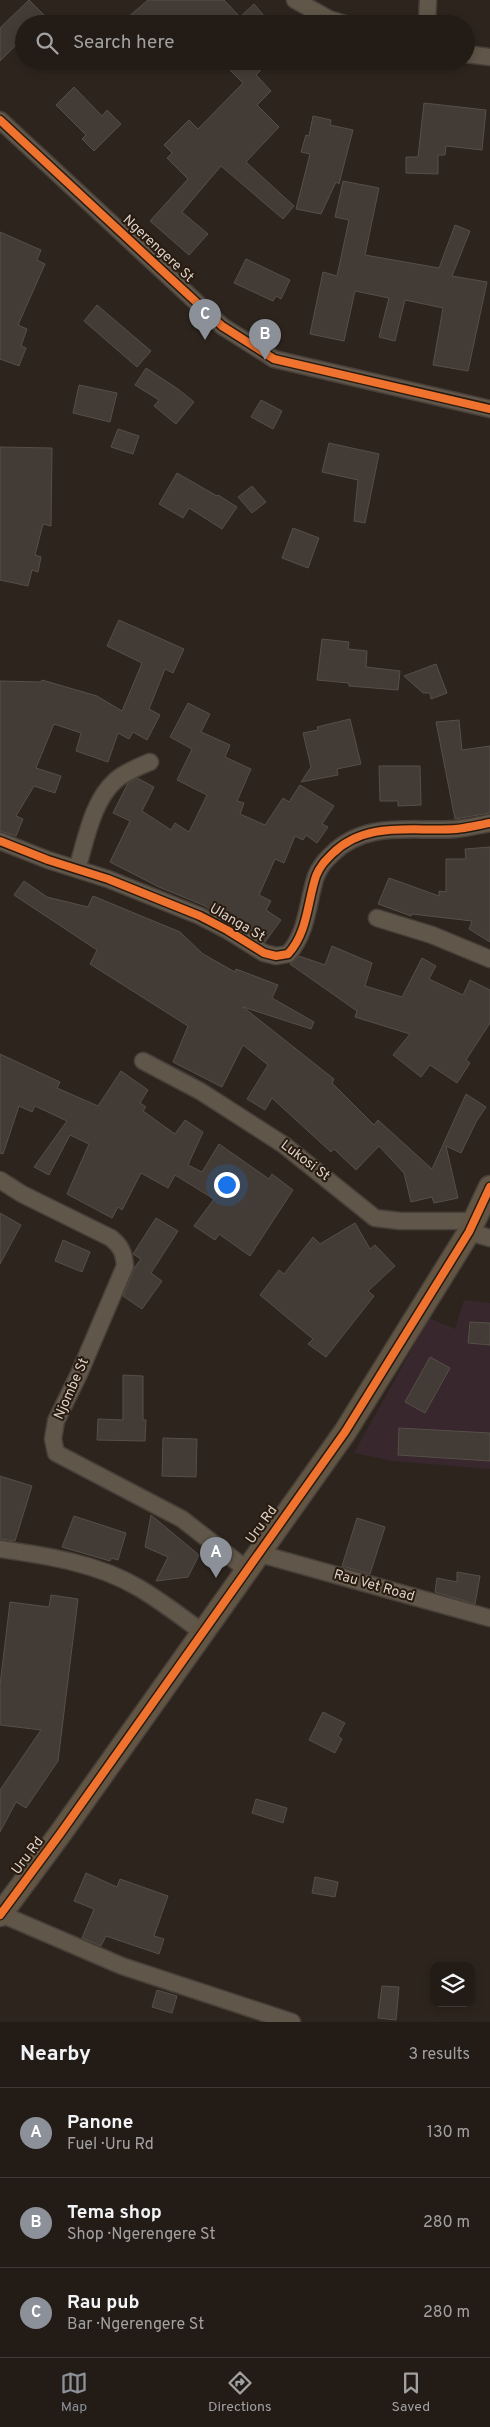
<!DOCTYPE html>
<html lang="en">
<head>
<meta charset="utf-8">
<style>
	body { margin:0; font-family:Overpass,sans-serif; background:#2a241f; color:#f1f3f6 }
	.controls { position:absolute; right:15px; bottom:15px; display:grid; overflow:hidden; border-radius:10px; box-shadow:0 2px 8px #0003 }
	.controls button { width:45px; height:45px; display:grid; place-items:center; padding:0; border:0; border-bottom:1px solid #3f3935; background:#221b16; color:#f1f3f6; font:25px sans-serif }
	.you { position:absolute; left:226px; top:1184px; width:18px; height:18px; margin:-12px; border:4px solid #fff; border-radius:50%; background:#1a73e8; box-shadow:0 0 0 8px #1a73e833 }
	.badge { display:grid; place-items:center; width:32px; height:32px; border-radius:50%; background:#8c9099; color:#fff; font-size:16px; font-weight:700 }
	.pin { position:absolute; translate:-50% -41px; filter:drop-shadow(0 1px 2px #0008) }
	.pin::after { content:''; position:absolute; top:26px; width:18px; height:15px; background:inherit; clip-path:polygon(0 0,100% 0,50% 100%) }
	.list { margin:0; padding:0; list-style:none }
	h2 { display:flex; justify-content:space-between; align-items:center; height:65px; margin:0; padding:0 20px; font-size:21px }
	h2 small { font-size:16px; font-weight:400; color:#a2a1a1 }
	.list li { display:grid; grid-template-columns:32px 1fr auto; gap:15px; align-items:center; box-sizing:border-box; height:90px; padding:0 20px; border-top:1px solid #3f3935 }
	.list b { display:block; font-size:19px; white-space:nowrap }
	.list p { margin:0; font-size:16px; white-space:nowrap; color:#a2a1a1 }
	.list em { font-size:16px; font-style:normal; color:#a2a1a1 }
	.icon { flex:none; width:28px; height:28px; fill:none; stroke:currentColor; stroke-width:2; stroke-linecap:round; stroke-linejoin:round }
	.map { position:relative; flex:none; width:490px; height:2022px; overflow:hidden }
	.search { position:absolute; background:#221b16; box-shadow:0 2px 8px #0003; left:15px; right:15px; top:15px; height:55px; display:flex; align-items:center; gap:12px; box-sizing:border-box; padding:0 18px; border-radius:28px; color:#a2a1a1; font-size:19px }
	.sheet { height:335px; background:#221b16 }
	nav { display:flex; justify-content:space-around; align-items:center; box-sizing:border-box; height:70px; border-top:1px solid #3f3935; background:#221b16; font-size:14px; color:#a2a1a1 }
	nav a { display:grid; justify-items:center; gap:2px }
	nav .on { color:#8c9099 }
	.map>svg:first-child { display:block }
</style>
</head>
<body>
<div class="map">
<svg width="490" height="2022" viewBox="0 0 490 2022">
	<rect width="100%" height="100%" fill="#2d241d"/>
	<path fill="#38272d" d="M464,1300L490,1303V1469L393,1461L354,1453L429,1318L455,1329Z"/>
	<path fill="#433c36" stroke="#564e48" d="M29,0L45,16L37,24H24V37L0,61V28Z
		M148,0H224L240,17L254,4L271,24H120Z
		M221,61H270L256,75L271,91L257,105L279,127L246,162L294,206L283,219L221,166L182,212L208,234L189,255L150,221L188,179L167,158L172,153L164,145L189,120L198,129L243,83Z
		M74,87L102,116L107,110L121,124L94,151L82,139L86,135L56,105Z
		M424,103L486,110L482,150L446,146L445,155H438V174L406,173V157H418Z
		M313,116L331,120L330,125L353,130L339,184L336,182L321,214L296,209L310,154L301,152L306,135L309,136Z
		M343,181L379,188L365,255L439,268L455,225L470,231L452,276L487,282L468,371L433,365L443,308L405,300L395,341L379,337L389,298L355,291L344,341L310,334L323,272L337,276L349,220L335,217Z
		M0,232L41,250L37,260L45,264L18,325L27,329L21,346L26,348L19,366L0,359Z
		M246,259L290,280L281,299L276,296L273,301L234,283Z
		M97,305L151,351L137,367L84,321Z
		M146,368L178,389L194,402L176,424L154,406L159,400L135,385Z
		M79,385L117,393L110,422L73,413Z
		M261,400L282,411L273,429L251,417Z
		M118,429L139,436L133,454L111,447Z
		M329,443L379,454L365,523L354,521L358,480L322,472Z
		M0,447L52,448L51,526L43,524L35,555L41,557L38,572L32,570L28,586L0,580Z
		M177,473L217,496L218,495L237,507L222,529L189,508L183,518L159,504Z
		M252,486L266,502L252,513L238,497Z
		M293,528L319,538L308,568L282,558Z
		M119,620L184,649L173,673L165,669L149,709L160,715L147,740L133,732L129,739L118,733L108,762L76,751L81,733L54,724L36,768L61,776L55,793L34,786L16,816L23,819L16,836L0,831V681L41,682L42,680L97,696L122,711L142,663L107,646Z
		M322,639L349,642L348,649L367,651L366,667L400,671L398,690L349,686V683L317,680Z
		M436,664L447,693L431,699L430,693H423L404,676Z
		M188,703L210,714L201,732L230,745L225,757L251,769L237,801L244,803L240,814L265,825L283,798L289,802L300,785L334,806L322,824L328,827L317,843L306,835L303,840L295,836L284,863L275,859L259,895L271,901L266,910L281,920L265,942L203,905L159,887L110,862L130,821L113,813L128,783L137,778L154,787L142,811L171,830L175,823L189,832L207,795L177,780L192,749L170,737Z
		M350,719L361,764L337,769L338,775L301,782L311,767L303,733L318,730L317,727Z
		M459,720L462,750L490,746V813L455,819L436,722Z
		M379,766H420L421,805L398,806V801H380Z
		M490,847V942L469,929L472,921L412,914L411,916L378,904L389,878L439,896V891L446,892V859H466L465,849Z
		M24,881L47,897L88,907L93,896L180,932L203,954L235,972L236,969L278,985L272,998L314,1022L311,1029L243,1007L334,1079L332,1083L374,1125L378,1120L432,1169L466,1094L486,1107L476,1122L461,1153L446,1146L458,1198L434,1203L432,1197L411,1202L404,1173L379,1146L356,1170L334,1149L331,1152L272,1098L265,1110L247,1099L268,1065L243,1045L222,1087L173,1062L188,1026L90,964L97,950L14,895Z
		M332,946L372,963L365,986L402,997L422,958L436,966L429,979L463,995L470,980L490,990V1023L466,1060L470,1063L457,1083L430,1065L421,1077L393,1055L410,1034L355,1017L357,1011L290,964L299,956L325,965Z
		M0,1054L60,1082L57,1088L98,1106L121,1071L148,1090L140,1103L146,1107L143,1111L175,1134L185,1120L203,1132L188,1165L202,1172L219,1144L269,1179L272,1174L293,1190L250,1256L219,1234L215,1240L194,1226L214,1199L175,1175L168,1188L141,1173L122,1210L118,1207L112,1218L67,1194L89,1144L70,1135L49,1175L34,1167L67,1121L35,1106L32,1112L19,1106L3,1154L0,1153Z
		M0,1213L21,1225L0,1264Z
		M156,1218L178,1231L151,1273L162,1281L142,1309L123,1296L135,1267L141,1259L133,1254Z
		M355,1223L370,1249L375,1245L395,1266L368,1291L374,1296L326,1357L308,1344L313,1339L260,1295L279,1270L284,1274L313,1237L320,1244Z
		M63,1240L90,1252L82,1272L55,1261Z
		M470,1322L490,1323V1345L468,1343Z
		M430,1357L450,1368L425,1413L405,1402Z
		M123,1375L143,1376V1420H146L145,1441L97,1440L98,1419L123,1420Z
		M399,1428L490,1433V1461L398,1455Z
		M163,1438L197,1439L196,1477L162,1476Z
		M0,1476L32,1486L15,1541L0,1539Z
		M151,1515L199,1555L188,1577L156,1581L168,1557L145,1547Z
		M74,1516L126,1533L118,1560L111,1558L110,1561L62,1547Z
		M357,1518L385,1527L370,1574L342,1566Z
		M457,1572L480,1576L475,1604L435,1592L437,1578L457,1582Z
		M51,1595L78,1599L58,1761L26,1808L16,1802L0,1832V1790L41,1730L0,1725V1685L10,1602L49,1607Z
		M323,1712L345,1723L338,1736L342,1739L335,1753L309,1740Z
		M256,1799L287,1808L283,1823L252,1813Z
		M86,1873L117,1887L120,1879L168,1896L154,1936L164,1939L159,1954L106,1936L101,1946L82,1938L94,1909L74,1901Z
		M315,1877L338,1882L335,1897L312,1893Z
		M382,1986L399,1987L396,2020L378,2018Z
		M157,1990L177,1996L172,2013L152,2007Z"/>
	<g fill="none" stroke-linecap="round" stroke-linejoin="round">
		<g stroke="#47403a" stroke-width="19">
			<path id="street" d="M295,0L329,19L345,24
				M427,24L428,0
				M466,54L490,57
				M0,120L222,326L274,359L490,409
				M0,841L48,860L108,879L200,916L227,930L264,953L276,956L288,954C308,932 307,903 316,876C320,866 325,861 332,854C366,820 413,832 456,829C467,828 479,825 490,823
				M77,869C86,840 92,801 116,780C125,772 138,767 150,762
				M377,918L432,935L490,959
				M143,1061L200,1091L284,1145L375,1218L400,1221H475
				M0,1180L22,1194L111,1238C121,1246 124,1253 125,1266L79,1374L56,1421L53,1439L56,1453L182,1519L246,1569
				M469,1232L490,1238
				M0,1549C48,1556 97,1563 139,1588C161,1601 182,1617 202,1632
				M257,1553L490,1618
				M1,1914L122,1966L292,2022"/>
		</g>
		<g stroke="#47403a" stroke-width="25">
			<path id="secondary" d="M0,1915L60,1834L345,1432L469,1232L490,1187"/>
		</g>
		<use href="#street" stroke="#605649" stroke-width="16"/>
		<use href="#secondary" stroke="#625543" stroke-width="22"/>
		<g stroke="#281a0e" stroke-width="11">
			<path id="cycleway" d="M0,120L222,326L274,359L490,409
				M0,841L48,860L108,879L200,916L227,930L264,953L276,956L288,954C308,932 307,903 316,876C320,866 325,861 332,854C366,820 413,832 456,829C467,828 479,825 490,823
				M0,1915L60,1834L345,1432L469,1232L490,1187"/>
		</g>
		<use href="#cycleway" stroke="#ef722f" stroke-width="8"/>
	</g>
	<g text-anchor="middle" dominant-baseline="central" stroke-width="4" stroke-linejoin="round" paint-order="stroke">
		<g font-size="14" fill="#dad0c8" stroke="#281a0e">
			<text transform="translate(158 249) rotate(43)">Ngerengere St</text>
			<text transform="translate(237 923) rotate(30)">Ulanga St</text>
			<text transform="translate(305 1161) rotate(37)">Lukosi St</text>
			<text transform="translate(72 1389) rotate(-66)">Njombe St</text>
			<text transform="translate(262 1525) rotate(-54)">Uru Rd</text>
			<text transform="translate(374 1586) rotate(16)">Rau Vet Road</text>
			<text transform="translate(28 1856) rotate(-53)">Uru Rd</text>
		</g>
	</g>
</svg>
<div class="controls">
<button><svg class="icon" aria-label="layers" viewBox="0 0 24 24"><path d="M12 4l9 5-9 5-9-5zM3 14l9 5 9-5"/></svg></button>
</div>
<div class="you"></div>
<div class="pin badge" style="left:216px;top:1578px">A</div>
<div class="pin badge" style="left:265px;top:360px">B</div>
<div class="pin badge" style="left:205px;top:340px">C</div>
<div class="search"><svg class="icon" aria-label="search" viewBox="0 0 24 24"><circle cx="10" cy="10" r="6"/><path d="M15 15l6 6"/></svg>Search here</div>
</div>
<section class="sheet">
<h2>Nearby<small>3 results</small></h2>
<ul class="list">
<li><span class="badge">A</span><div><b>Panone</b><p>Fuel · Uru Rd</p></div><em>130 m</em></li>
<li><span class="badge">B</span><div><b>Tema shop</b><p>Shop · Ngerengere St</p></div><em>280 m</em></li>
<li><span class="badge">C</span><div><b>Rau pub</b><p>Bar · Ngerengere St</p></div><em>280 m</em></li>
</ul>
</section>
<nav>
<a class="on"><svg class="icon" aria-label="map" viewBox="0 0 24 24"><path d="M3 6l6-2 6 2 6-2v14l-6 2-6-2-6 2zM9 4v14M15 6v14"/></svg>Map</a>
<a><svg class="icon" aria-label="directions" viewBox="0 0 24 24"><path d="M12 3l9 9-9 9-9-9zM9 14v-3h6M13 9l2 2-2 2"/></svg>Directions</a>
<a><svg class="icon" aria-label="saved" viewBox="0 0 24 24"><path d="M7 4h10v16l-5-4-5 4z"/></svg>Saved</a>
</nav>
</body>
</html>
